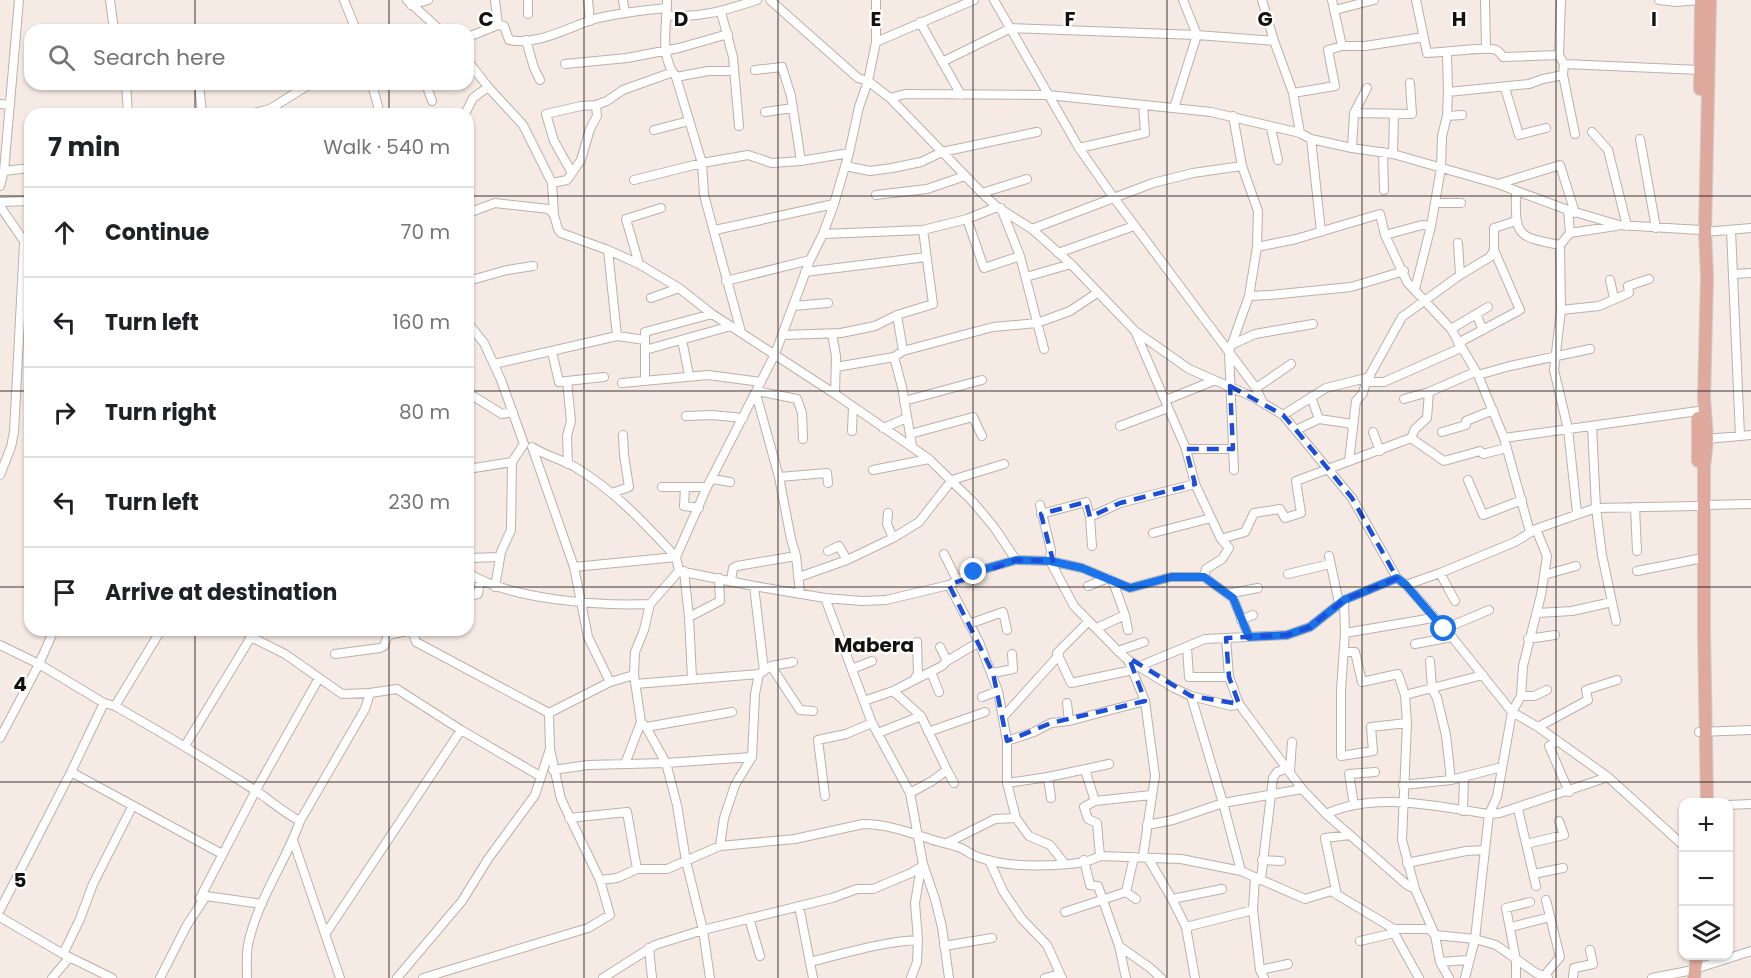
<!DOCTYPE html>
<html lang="en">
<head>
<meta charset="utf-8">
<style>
	body { margin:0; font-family:Poppins,sans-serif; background:#f6f6f6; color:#202124 }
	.controls { position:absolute; right:18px; bottom:18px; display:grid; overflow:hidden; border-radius:12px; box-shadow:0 2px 4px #0004 }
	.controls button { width:54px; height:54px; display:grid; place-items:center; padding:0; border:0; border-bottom:2px solid #e0e0e0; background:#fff; color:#202124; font:30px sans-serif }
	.stop { position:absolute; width:18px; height:18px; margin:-14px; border:4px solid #1a73e8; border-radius:50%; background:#fff }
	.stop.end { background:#1a73e8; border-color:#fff; box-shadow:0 2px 6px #0008 }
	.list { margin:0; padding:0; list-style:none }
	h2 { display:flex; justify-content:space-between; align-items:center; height:78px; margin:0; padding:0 24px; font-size:26px }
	h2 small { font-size:20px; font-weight:400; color:#757577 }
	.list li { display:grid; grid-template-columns:39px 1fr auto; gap:18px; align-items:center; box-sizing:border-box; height:90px; padding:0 24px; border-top:2px solid #e0e0e0 }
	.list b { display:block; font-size:22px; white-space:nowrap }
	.list em { font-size:20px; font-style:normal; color:#757577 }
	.icon { flex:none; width:33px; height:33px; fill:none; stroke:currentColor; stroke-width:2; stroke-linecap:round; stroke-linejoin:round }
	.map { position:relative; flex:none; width:1751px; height:978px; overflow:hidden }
	.search { position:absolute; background:#fff; box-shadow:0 2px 4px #0004; left:24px; top:24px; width:450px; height:66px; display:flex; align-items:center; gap:15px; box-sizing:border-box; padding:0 21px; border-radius:18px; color:#757577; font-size:22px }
	.panel { position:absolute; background:#fff; box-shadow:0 2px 4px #0004; left:24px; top:108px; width:450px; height:528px; border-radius:18px }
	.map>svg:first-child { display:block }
</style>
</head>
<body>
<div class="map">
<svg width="1751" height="978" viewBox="0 0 1751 978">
	<rect width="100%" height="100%" fill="#f6ebe4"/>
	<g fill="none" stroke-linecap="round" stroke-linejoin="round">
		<g stroke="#bbb0aa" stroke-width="10">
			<path id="street" d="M110,0L114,30
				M344,0L356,30
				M407,0L440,30
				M495,0L498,25L504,26L509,40C539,46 570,26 598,18C621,13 644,10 667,8
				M528,0V14
				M588,0L590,21
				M623,0L625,13
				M667,0C667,25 659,56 676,77L702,163L704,195L741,332
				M770,0L858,78L868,81L890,98L982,193L997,207L1032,229L1071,264L1135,331L1189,369L1253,397L1283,415L1352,498L1397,578L1406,585L1452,637L1512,712L1538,727L1608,777L1684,846
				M994,0L1079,148L1114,198L1229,352L1234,470
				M1262,0L1274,41L1293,93L1300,133
				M1332,0L1342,46
				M1416,0L1427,53C1440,53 1489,46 1496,50C1499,51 1501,54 1503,57L1559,55
				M1485,0L1486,48
				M1561,0L1559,55L1564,64L1563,75L1575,134
				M1659,0L1676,2L1698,0
				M411,5L428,0
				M1335,10L1374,0
				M721,12L733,57L739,126
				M666,15C699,19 726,10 757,0
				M920,22L961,95
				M468,37L498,25
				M526,40L534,68L540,80
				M876,42L974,0
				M468,61L488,87L523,125L552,183L554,215L558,229L561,233L608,250L617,336L494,364
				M942,62L1011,28L1197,35L1274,41
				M565,64L627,58L679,48L728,34
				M1564,64L1700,70
				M755,70L782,67L791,96L801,161
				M676,77L708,71H734
				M126,84L128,114
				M199,84L202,113
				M372,84L380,114
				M426,84L432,101
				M1505,88L1519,135L1546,128
				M1448,92L1529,84L1543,79L1563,75
				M1293,93L1335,86L1328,50L1342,46H1365L1424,37
				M890,98L905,94L1048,95L1211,112L1300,133L1311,139L1352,148L1393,154L1498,184L1568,210L1619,225L1700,230
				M0,104L10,105
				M1174,108L1197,35L1183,0
				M765,112L793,108
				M1354,113L1412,114L1410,83
				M188,114H205
				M249,114L270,109L310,84
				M465,114L473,98L488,87
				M1233,116L1242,166L1258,211L1257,247L1249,296L1229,352L1256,388L1262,401
				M1447,116L1462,115
				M1271,128L1278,160
				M654,130L689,121
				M1592,132L1608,150L1627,226
				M1311,139L1321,232
				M1640,139L1656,228
				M1079,148L1145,133L1143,105
				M1352,148L1354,113L1367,88
				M1383,152L1384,190
				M1393,154L1394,115
				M845,166L870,171L892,168L921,162L942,152L1037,132
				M4,171L30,168
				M572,173L554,141L546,114L581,106L596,105L607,101L623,90L673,72
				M634,180L702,163L748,155L772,163L801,161L849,153
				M552,183L567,180L581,160L590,129L597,116L596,105
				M1498,184L1560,165L1575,213
				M0,186L4,171L19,0
				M1516,192C1515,236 1517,237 1560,245L1570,233L1616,226
				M982,193L1027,179
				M876,195L927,189L965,176
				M0,202L30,201
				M1436,203H1461
				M0,206L30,250
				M1001,208L1020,256L1044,349
				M1568,210L1570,233
				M468,213L495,203L549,209L554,215
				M967,219L984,268L1020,256
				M1032,229L1153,183L1193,173L1242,166
				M715,230L834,204
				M1731,230L1740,436
				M1705,232L1751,228
				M823,234L923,230L967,219L997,207
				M1385,235L1422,225L1431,226
				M1458,243L1460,275
				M1560,245L1561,310L1554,370L1568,429L1577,513
				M1257,247L1296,239L1380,214L1385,235L1407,282L1451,329L1478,375L1504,438L1530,532
				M608,250L639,264L679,288L712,314L835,394L929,459L973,502L994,527L1016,560
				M1058,253L1134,226
				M639,264L626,219L661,208
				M805,272L926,257
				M1734,274L1751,273
				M1026,277L1071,264
				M1610,280L1614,298
				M468,281L507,270L533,266
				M726,281L810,260
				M1415,289L1431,226L1441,168L1442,136L1447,116L1448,92L1447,53
				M1249,296L1270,295L1351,287L1404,271
				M651,298L679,288
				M793,306L828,303
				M1561,310L1599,306L1629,293L1628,286L1649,279
				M1476,314L1483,330
				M897,315L903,351
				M468,323L484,343L501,380L524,444L512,462L511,530L501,552L495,587
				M1451,329L1488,307
				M1135,331L1186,449L1195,484L1221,539L1229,548L1222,559L1206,569L1204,577
				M832,334L836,356L835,394
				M783,335L841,333L875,326L897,315L933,304L923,230
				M617,336L645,340V381
				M645,340V332L712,314
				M682,340L689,375
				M1458,343L1520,310L1494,250V228L1516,221
				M1231,345L1255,334L1313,324
				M645,350L731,326
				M552,352L559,382L567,381L571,421L567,436L568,464
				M894,357L902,387L912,446
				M836,367L894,357L903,351L993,327L1037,323L1070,311L1097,293
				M1478,375L1510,366L1590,349
				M567,381L604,377
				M1366,382H1384L1461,348
				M622,383L708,375L761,382
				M1256,388L1291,364
				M757,391L797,399L802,413L803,439
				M468,393L502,414L513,412
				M756,394L779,477L791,539L796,556L800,593
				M1311,397L1319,419L1353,424
				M1404,399L1429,392L1475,372
				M1166,400L1213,381
				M904,401L982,380
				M1283,415L1326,388L1370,377
				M686,416L712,415L743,418
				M1120,426L1168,408
				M1592,426L1596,508L1602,555L1616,621
				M883,428L907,418
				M1296,430L1319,419
				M852,431L853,407
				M1373,432L1380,451
				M1442,432L1466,425V421L1493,410
				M910,434L973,417L982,436
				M1411,438L1444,461L1480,451L1483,454L1507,448
				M1504,438L1698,411
				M1707,439L1751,435
				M532,447L574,567L588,637L610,682
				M532,447C546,456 561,459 575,467C614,490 646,525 676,557
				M1186,449H1233
				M1349,461L1356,401L1363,393L1366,382L1402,317L1460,275L1490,257L1494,250
				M468,469L512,462
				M873,470L929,459
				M0,475L11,447L14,432L24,244
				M779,477L827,473L828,483
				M712,479L730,482
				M1468,480L1483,515L1522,500
				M662,487H707
				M685,487L684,506L699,508
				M612,493L629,487L624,455L623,435
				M1040,505L1051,550L1050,561L1074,606L1118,651L1128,660L1174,688L1191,696L1231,706L1239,704L1302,789L1326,814L1407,885L1415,889L1435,935L1440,962L1449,978
				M1704,505L1751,504
				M1635,507L1637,551
				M888,513L887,524L893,538
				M1041,514L1086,502L1090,517
				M1153,533L1211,518
				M1221,539L1245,532L1254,513L1280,509L1285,518L1301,513L1296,481L1411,438L1415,429L1427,418L1429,392
				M1092,546L1090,517L1120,503L1195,484
				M828,551L839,546L847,560
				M944,554L957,580
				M1329,556L1339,603
				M468,558L500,557
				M574,567L676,557
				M679,571L754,586L825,598L862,601L886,600L949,585L974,572L1016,560L1050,561L1082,568L1130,588L1171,577H1204L1233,598L1249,637
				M684,571L689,617L692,678
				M1637,571L1698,559
				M468,573C511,600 599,606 650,604
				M1440,573L1455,601
				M1288,574L1330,564
				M1544,575L1576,566
				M799,577L847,560L893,538L919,522L952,480L1004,464
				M731,581L733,568L737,566L796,556
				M1113,582L1125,615
				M949,585L979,642L998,691L1007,741V783L1016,818L1029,836L1050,845L1065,864
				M1406,585L1440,573L1515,542L1536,529L1596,508L1697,506
				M1088,586L1108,578
				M1227,594L1258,588
				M468,596L478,594L480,580
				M825,598L872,723L910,793L923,864L935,899L942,927L949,978
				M1344,600L1345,633L1341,690V756L1373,751L1371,727L1407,723
				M1537,613L1572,611L1612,602
				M689,617L720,601L719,578
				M1241,620L1253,615
				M1089,621L1057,653L1071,683L1133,670
				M969,624L1003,612L1007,630
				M1097,628L1125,615L1128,630
				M1444,629L1489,610
				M245,630L251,637L285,654L342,694L370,693L397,689L461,730L540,776
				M412,630L416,642L549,713
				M338,631L341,630
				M1345,633L1433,618
				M1226,638L1229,677L1239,704
				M1528,639L1555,635
				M1415,644L1452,637
				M0,645L39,664L104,703L115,706C161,732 206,759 250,787C268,798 282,812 300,821
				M940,647L947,661
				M1187,647L1189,677H1229
				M1118,651L1144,642
				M1345,652H1355L1362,682L1398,674L1405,695
				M335,654L380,648L384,646L388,635L412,630
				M1128,660L1145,701L1155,776L1143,856
				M1430,661L1432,689L1437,698L1446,735L1451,780
				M771,666L800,710L813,711
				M1140,666L1205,639L1287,635L1310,627L1344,600L1397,578
				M766,669L771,666L793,662
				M852,669L872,661
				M931,672L939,692
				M993,673L1013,669L1012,654
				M914,680L918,673L917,642
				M635,684L759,674
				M893,691L921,716L947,770L932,781L910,793
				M1191,696L1223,803L1241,871
				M1521,696H1534L1547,690
				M982,697L998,691
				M864,701L893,691L942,666L947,661L979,642
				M1067,703L1069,721
				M115,706L161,630
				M549,713L610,682L634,675
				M1004,716L1059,655
				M646,727L732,712
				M1538,727L1588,700L1586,690L1617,680
				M928,732L985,712
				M1699,732L1751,730
				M878,733L921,716
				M0,738L39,664L54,630
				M1007,741L1034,732L1051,723L1069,721L1145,701
				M1558,741L1549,746L1569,792
				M185,746L251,637
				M625,764L641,722
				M553,770L588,765L666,763L752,757
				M947,770L954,783
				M1085,770L1095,801
				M1290,771L1292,742
				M71,772L222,854
				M1048,777L1051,798
				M1007,783L1048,777L1109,764
				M1403,785L1451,780L1502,767
				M825,796L818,740L846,734L872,723
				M1354,805L1349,774L1375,772
				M1728,805L1751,804
				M1518,809L1536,886
				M1463,811L1464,777
				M1326,814C1376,791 1437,807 1489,814L1500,813L1608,777
				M569,818L627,812L637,869
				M1147,825L1173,820L1223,803L1302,789
				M293,840L340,978
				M947,843L995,819L1016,818
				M1526,844L1564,835L1559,821
				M720,846L724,818L735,785L752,757L755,694L759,674L764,671L754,586
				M1100,856L1097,823L1088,819L1084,807L1095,801L1151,795
				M1134,857L1126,892L1136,899
				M1148,858L1172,899L1186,927L1195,978
				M989,860L1003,891L1021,918L1047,945L1062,978
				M1084,860L1090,885L1098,886L1119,946L1126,978
				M1262,860L1281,861
				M1407,863L1466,851L1485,850
				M1533,874L1563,868
				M1255,877L1253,910L1260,970L1264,978
				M1261,879L1273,778L1277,772L1288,768
				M600,880L617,878L637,869H667L720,846L795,839L863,824C887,824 908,832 930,839C941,843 951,844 961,848C967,851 972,855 978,857C1002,866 1030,866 1056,865C1070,864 1088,863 1100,856L1181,859L1241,871L1305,899L1331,891L1394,929H1429L1435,935L1475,939L1496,945L1536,973L1548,978
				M1415,889L1402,840L1407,723L1405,695L1483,675
				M1337,895L1325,838L1350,835
				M206,896L262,904
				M1172,899L1222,889
				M799,906L813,978
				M0,910L71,772L104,703
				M1065,912L1126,892
				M0,917L63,954L112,978
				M749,918L760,956
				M1186,927L1253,910
				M1511,927L1550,917
				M1394,929V933L1419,978
				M326,933L461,730
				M1360,941L1394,933
				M944,946L992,938
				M1119,946L1149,967L1161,978
				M649,948L652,978
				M63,954L80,919L93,884L132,807
				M810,962C846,953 881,942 918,940
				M1440,962L1468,960
				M1695,969L1751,951
				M1260,970L1288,964
				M1544,976L1560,957L1546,900
				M52,978L69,958
				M160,978L187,925L206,896L200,898L256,790L319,678
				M247,978C247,968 246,956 248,945C257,900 285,864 300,821L365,709L370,693
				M397,978L462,901L488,859L535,795L550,749L549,713
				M423,978L588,928L610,915L600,880L561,799L550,749
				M603,978L655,945L703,930L832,898L857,889H873L911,873L921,867L923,864
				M710,978L703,930L686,861L677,805L666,763L646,727L641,722L634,675L635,652L644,630L650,604L679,571L676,557L707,487L775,354L810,260L823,234L834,204L849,153L859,107L868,81L876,42V0
				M911,978L917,962L918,940L915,903L921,867
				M1045,978L1060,974
				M1465,978L1475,939L1489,814L1497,797L1512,712L1521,696L1523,666L1541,595L1547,556L1536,529
				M1516,978V960L1506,908L1530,902
				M1573,978L1574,968L1593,964L1590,950
				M1652,978L1688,971"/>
		</g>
		<g stroke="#cbcbca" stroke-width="14">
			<path id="primary" d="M1700,89L1701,0
				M1698,418V461
				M1707,802L1704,632V467L1707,439L1704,398L1707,277L1705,232L1710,0
				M1694,978L1697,956"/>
		</g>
		<use href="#street" stroke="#fff" stroke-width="8"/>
		<use href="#primary" stroke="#dfa99d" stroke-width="12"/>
	</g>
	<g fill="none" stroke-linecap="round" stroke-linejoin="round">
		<path stroke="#1a73e8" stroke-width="8" d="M974,572L1016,560L1050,561L1082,568L1130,588L1171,577H1204L1233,598L1249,637L1287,635L1310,627L1344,600L1397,578L1406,585L1444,629"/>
	</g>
	<path fill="none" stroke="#1d4ed8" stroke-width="4.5" stroke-dasharray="12 8" stroke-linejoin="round" d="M1230,386L1283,415L1296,430L1352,498L1397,578L1344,600L1310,627L1287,635L1226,638L1229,677L1239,704L1191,696L1129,658L1145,701L1051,723L1007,741L993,673L949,585L1016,560L1053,561L1041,514L1086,502L1090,517L1120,503L1195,484L1186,449H1233Z"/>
	<path fill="none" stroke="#14110e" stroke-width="1.5" stroke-opacity="0.55" d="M195,0V30M389,0V30M584,0V978M778,0V978M973,0V978M1167,0V978M1362,0V978M1556,0V978M195,84V114M389,84V114M0,196H30M468,196H1751M0,391H30M468,391H1751M0,587H30M468,587H1751M195,630V978M389,630V978M0,782H1751"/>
	<g text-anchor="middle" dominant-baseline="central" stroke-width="4.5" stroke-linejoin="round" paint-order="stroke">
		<g font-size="20" font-weight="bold" fill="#14110e" stroke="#fff">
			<text x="874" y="645">Mabera</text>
		</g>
	</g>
	<g font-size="20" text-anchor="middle" font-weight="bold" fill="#14110e" stroke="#fff" stroke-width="4.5" stroke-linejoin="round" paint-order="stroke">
		<text x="486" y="26">C</text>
		<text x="681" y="26">D</text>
		<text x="876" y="26">E</text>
		<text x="1070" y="26">F</text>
		<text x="1265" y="26">G</text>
		<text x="1459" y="26">H</text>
		<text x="1654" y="26">I</text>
		<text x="20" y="691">4</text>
		<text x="20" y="887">5</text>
	</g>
</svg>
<div class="controls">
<button>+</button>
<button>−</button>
<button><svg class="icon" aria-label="layers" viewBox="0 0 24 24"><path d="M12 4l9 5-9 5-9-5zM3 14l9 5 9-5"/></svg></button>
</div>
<div class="stop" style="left:1444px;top:629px"></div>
<div class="stop end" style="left:974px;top:572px"></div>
<div class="search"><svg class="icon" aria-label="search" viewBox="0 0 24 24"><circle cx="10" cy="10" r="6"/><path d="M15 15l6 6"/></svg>Search here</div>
<section class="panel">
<h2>7 min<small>Walk · 540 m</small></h2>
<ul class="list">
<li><svg class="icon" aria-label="ahead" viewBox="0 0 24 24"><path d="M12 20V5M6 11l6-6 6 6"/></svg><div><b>Continue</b></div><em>70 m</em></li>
<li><svg class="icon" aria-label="left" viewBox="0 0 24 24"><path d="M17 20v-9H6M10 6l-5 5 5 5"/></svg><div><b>Turn left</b></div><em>160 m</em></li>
<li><svg class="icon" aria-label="right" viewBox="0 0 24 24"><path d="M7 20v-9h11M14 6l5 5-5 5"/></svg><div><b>Turn right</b></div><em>80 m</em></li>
<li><svg class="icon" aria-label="left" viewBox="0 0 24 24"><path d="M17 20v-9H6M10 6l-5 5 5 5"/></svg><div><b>Turn left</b></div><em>230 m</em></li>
<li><svg class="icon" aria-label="arrive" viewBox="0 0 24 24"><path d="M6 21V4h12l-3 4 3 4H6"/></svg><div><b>Arrive at destination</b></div></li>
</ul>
</section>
</div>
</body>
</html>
